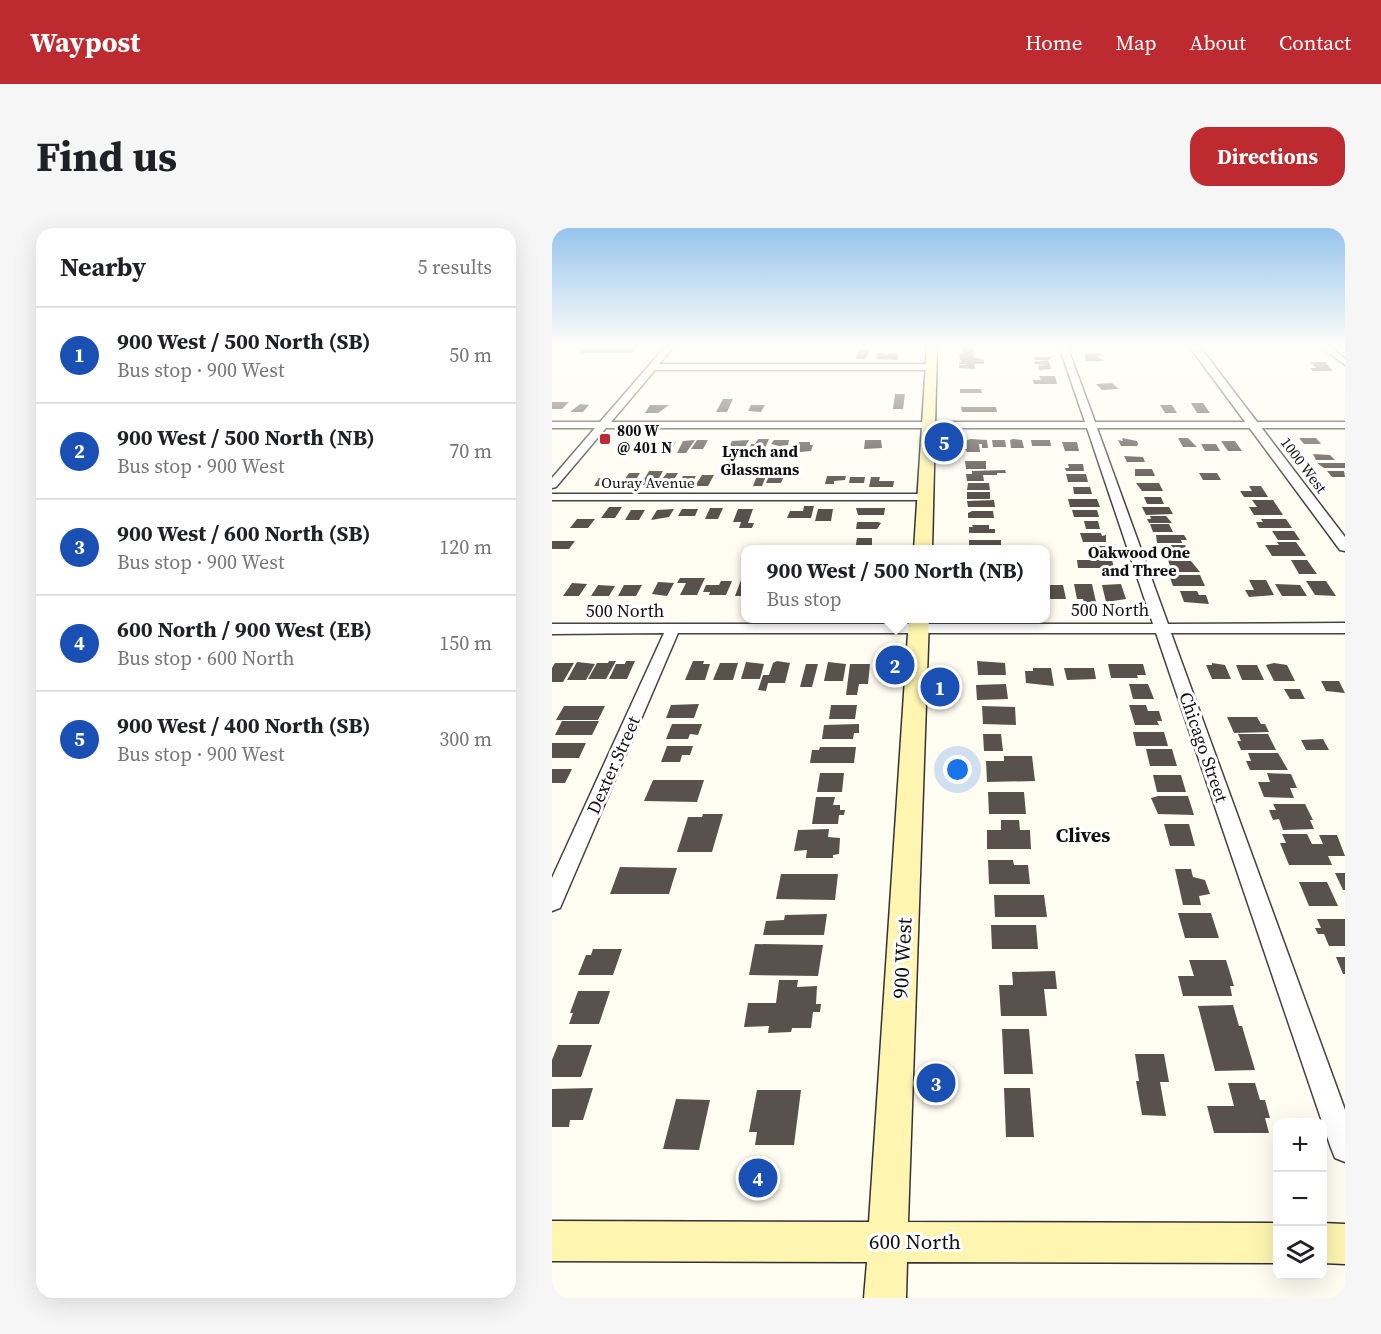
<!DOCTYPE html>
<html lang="en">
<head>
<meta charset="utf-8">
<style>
	body { margin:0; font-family:"Source Serif 4",serif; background:#f6f6f6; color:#202124 }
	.controls { position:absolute; right:18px; bottom:18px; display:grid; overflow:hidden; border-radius:12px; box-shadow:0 6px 24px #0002 }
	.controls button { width:54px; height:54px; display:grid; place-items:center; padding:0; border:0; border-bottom:2px solid #e0e0e0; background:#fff; color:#202124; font:30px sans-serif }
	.you { position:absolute; left:406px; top:542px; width:21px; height:21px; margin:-15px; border:4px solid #fff; border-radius:50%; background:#1a73e8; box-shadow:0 0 0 9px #1a73e833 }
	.badge { display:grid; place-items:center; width:39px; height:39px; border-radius:50%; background:#bd2a2f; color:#fff; font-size:20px; font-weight:700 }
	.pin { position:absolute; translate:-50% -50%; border:3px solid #fff; box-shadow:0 2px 6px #0006 }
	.popup { position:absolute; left:189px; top:317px; width:309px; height:78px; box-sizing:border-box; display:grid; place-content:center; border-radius:12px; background:#fff; filter:drop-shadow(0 2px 4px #0005); font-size:20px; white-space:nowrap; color:#757577 }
	.popup b { font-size:22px; color:#202124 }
	.popup::after { content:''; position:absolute; left:50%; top:100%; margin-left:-12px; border:12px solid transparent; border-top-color:#fff }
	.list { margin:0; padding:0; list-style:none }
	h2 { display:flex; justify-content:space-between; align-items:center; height:78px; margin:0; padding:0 24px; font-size:26px }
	h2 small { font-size:20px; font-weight:400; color:#757577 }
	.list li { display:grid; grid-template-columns:39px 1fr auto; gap:18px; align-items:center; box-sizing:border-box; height:96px; padding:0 24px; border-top:2px solid #e0e0e0 }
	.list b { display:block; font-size:22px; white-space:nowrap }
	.list p { margin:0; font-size:20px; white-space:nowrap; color:#757577 }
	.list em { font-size:20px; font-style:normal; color:#757577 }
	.icon { flex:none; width:33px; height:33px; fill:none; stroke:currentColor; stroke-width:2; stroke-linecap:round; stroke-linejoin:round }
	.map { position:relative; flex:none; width:793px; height:1070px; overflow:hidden; border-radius:18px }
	header { display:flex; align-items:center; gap:36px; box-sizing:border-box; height:84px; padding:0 30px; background:#bd2a2f; color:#fff }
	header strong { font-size:28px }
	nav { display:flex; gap:33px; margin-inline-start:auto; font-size:21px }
	.intro { display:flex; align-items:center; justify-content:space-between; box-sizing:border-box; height:144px; padding:0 36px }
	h1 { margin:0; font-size:42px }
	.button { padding:15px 27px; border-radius:18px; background:#bd2a2f; color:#fff; font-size:21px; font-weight:700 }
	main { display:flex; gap:36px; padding:0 36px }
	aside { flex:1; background:#fff; border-radius:18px; box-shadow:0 6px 24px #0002 }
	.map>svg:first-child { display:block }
</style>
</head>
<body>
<header>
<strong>Waypost</strong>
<nav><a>Home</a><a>Map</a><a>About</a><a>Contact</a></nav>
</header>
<div class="intro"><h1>Find us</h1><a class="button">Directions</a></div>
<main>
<aside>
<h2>Nearby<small>5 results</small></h2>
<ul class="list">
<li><span class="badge" style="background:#1a4fb4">1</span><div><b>900 West / 500 North (SB)</b><p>Bus stop · 900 West</p></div><em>50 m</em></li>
<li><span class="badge" style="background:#1a4fb4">2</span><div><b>900 West / 500 North (NB)</b><p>Bus stop · 900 West</p></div><em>70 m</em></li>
<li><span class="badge" style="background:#1a4fb4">3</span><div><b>900 West / 600 North (SB)</b><p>Bus stop · 900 West</p></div><em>120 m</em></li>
<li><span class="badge" style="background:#1a4fb4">4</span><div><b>600 North / 900 West (EB)</b><p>Bus stop · 600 North</p></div><em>150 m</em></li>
<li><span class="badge" style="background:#1a4fb4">5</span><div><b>900 West / 400 North (SB)</b><p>Bus stop · 900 West</p></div><em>300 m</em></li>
</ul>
</aside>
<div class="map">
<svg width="793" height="1070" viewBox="0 0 793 1070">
	<rect width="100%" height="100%" fill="#fffcf2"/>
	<path fill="#58514c" d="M409,118H421L422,129L432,132V136H422L423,141L407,140V137H418L407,136V134H409L407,128V125H410Z
		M31,121H84L80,125H27Z
		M307,121H318L313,131H304Z
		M325,125H333L332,127L343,125L346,127V132L324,131Z
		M550,125L551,128H545L552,133H534L533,129V126Z
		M482,129H499V131L496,132L499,141L487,142L486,138L495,137L483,136L482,134L495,132H483Z
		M758,134H773L781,143H761L758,140H764Z
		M487,148H503L505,156H482L481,152H489Z
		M560,155L567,161L550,162L544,156Z
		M408,161H429L430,165H408Z
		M343,166H353L351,181H341Z
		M171,171H181L175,184H164Z
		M0,174H17L10,181H0Z
		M639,175H651L658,185H645Z
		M28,176L37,177L31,184H18Z
		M98,177H117L106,185H93Z
		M199,177H213L209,184L196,183Z
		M608,177H620L625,185H613Z
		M409,179H444L445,184H410Z
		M570,210L585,213L586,216L585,218H569L566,212L571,213Z
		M626,210H636L645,219H631Z
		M747,210H764L769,216H752Z
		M206,211H217L211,225H200L202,219H198L199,216H203Z
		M419,211L435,212L436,220H430V216H427L428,224H415L413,221H415V212Z
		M461,211L470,212L472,220H459L458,212Z
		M143,212L134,225H125L131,213Z
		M145,212H156L151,221H139Z
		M197,212L192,221L177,219L180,213Z
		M222,212H237L236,217L227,218L219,216Z
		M313,212H329L330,220L312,221Z
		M440,212H453L454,219H441Z
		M479,212H498L499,218H480Z
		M93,213H106L104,215H107L104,220H95L97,218H89Z
		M669,213H683L690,223H676Z
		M113,214H124L117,225H111L114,220H110Z
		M247,214H258V217H261L259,223L238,225L240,219H245Z
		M510,214H525L527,223H513Z
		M649,216H664L668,223H653Z
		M761,226L778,227L783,232H764Z
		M572,228L591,229L593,234H575Z
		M413,233H434V241H414Z
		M765,235H793V240H772Z
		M516,236H531L532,243H514L513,240H517Z
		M583,241H600L603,248H583Z
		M453,242L454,245H445V247H431L432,253H415L414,246H420V243Z
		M97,243H111L103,257H89Z
		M775,243H792L793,249H780Z
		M77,245H88L80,258L69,257Z
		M115,245H126L118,258L106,256Z
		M647,245H665L669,252H651Z
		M514,246H534L536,254H516Z
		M150,247H162L156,258H143Z
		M131,248H144L138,258L126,257Z
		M205,248H214L210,258H201Z
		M217,248H232L229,255H214Z
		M275,248H294L293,252L282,253V256H273Z
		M298,249H313L312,255H297Z
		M319,249H328L327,253H342L341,259H317Z
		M47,250H60L55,258H42Z
		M416,255H437L438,262H415Z
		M584,255H607L611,263H590Z
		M697,258H709L716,269H692L688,263H700Z
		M521,259H538L540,266H522Z
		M415,264H438V271H415Z
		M592,269H609L612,276H595Z
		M516,271H545L548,279H518Z
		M442,272L443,279H416L415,273Z
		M700,272H721L731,287H702L697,279H705Z
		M252,278H262L259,290H235L238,283H251Z
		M57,279H70L63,290H49Z
		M590,279H617L621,286L594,287Z
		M158,280H171L166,291H153Z
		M304,280H333L332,287H306Z
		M122,281L117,289L99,292L105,282Z
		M130,281H146L143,288H126Z
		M186,281H201L196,295H202L200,300H187L189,294H181Z
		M266,281H281L279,293H263Z
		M79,282H93L87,292H73Z
		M520,282H545L547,289H522Z
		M420,283H441L442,290H416V285Z
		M598,288H614L620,295H597L595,291H599Z
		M25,291H43L36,300H18Z
		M709,291H734L740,300H707L704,294H711Z
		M532,293H546L548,301H534Z
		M305,294H326L329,295L325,301H304Z
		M598,296H617L621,304H601Z
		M420,297H437V301H443V305H417V299H421Z
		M720,303H742L748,312H726Z
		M528,305H549L550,308L554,307V314H531Z
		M604,307H632L635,312H629L630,315H605Z
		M305,310H320V322H303Z
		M417,312H449V320H417Z
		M0,313H23L17,321H0Z
		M725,314H744L754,328H720L713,317H727Z
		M610,317H633L637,327H610L608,321H611Z
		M541,318H558L561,327H543Z
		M525,332H560L562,340H526Z
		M616,332L639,333L648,344H615L613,338H618Z
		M739,332H755L765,346H747Z
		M617,347H648L653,358H621Z
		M128,350H153L145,367H128L134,355H125Z
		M189,352H193V368H183Z
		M697,352H714L722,367L697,369L693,362H702Z
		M169,353H180L174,367H157L158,364H151L154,357H167Z
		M754,353H774L784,368L763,367Z
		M106,354L122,355L115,368L100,366Z
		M20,355L35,356L27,368H11Z
		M522,356H540L544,374H532L531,371H525Z
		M569,356L574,371L554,374L550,357Z
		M723,356L748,357L755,368H730Z
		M46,357L63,358L57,368H39Z
		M72,357H90L84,368H66Z
		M494,357H511L514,371H497Z
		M628,363H645L647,367H654L657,376L632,374Z
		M57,433H64L54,451H36L45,435H56Z
		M74,433H83L75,451H57L64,436H73Z
		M141,433H152L151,436H158L153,452H133Z
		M225,433L238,435L233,455H216L214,463L206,462L211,447H217L221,435Z
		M425,433L453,435L454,447H426Z
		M25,434L43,436L34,452H15Z
		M194,434L212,436L208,451H189Z
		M276,434L294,436L291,453H272Z
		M3,435H22L11,454H0V440Z
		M168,435H186L181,452H161Z
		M660,435L673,437L679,451H660L654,437H660Z
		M722,435L735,437L743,453H722L714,437Z
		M254,436H266L260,459H248Z
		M298,436H318L316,456H307L305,467H294Z
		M556,436H591L594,447H585L586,450H559Z
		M684,437H705L712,452H690Z
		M481,440H499L502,458L474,455L473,443H481Z
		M512,440H542L544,451L515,452Z
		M769,453H787L793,465L774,463Z
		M454,456L456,471L425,472L424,457Z
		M577,456H596L602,471H581Z
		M732,461H748L753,471H738Z
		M147,476L142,490H114L119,477Z
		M279,477H305L303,491H277Z
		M577,477H594L596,483H607L610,493H605L607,497H583Z
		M12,478H53L46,492H4Z
		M430,478L463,479L464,497L431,496Z
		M675,489H705L709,496H713L717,504L682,505Z
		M10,493H47L40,507H3Z
		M120,496H150L146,507L138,506L136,511H114Z
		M307,496V505H302L301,511H270L272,497Z
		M581,504H612L616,518H584Z
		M431,506H449L451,523H432Z
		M686,506H716L724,522H689L685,513H689Z
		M771,511L777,522H754L749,512Z
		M0,515H34L27,530H0Z
		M115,518H141L138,527H130L128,534H109Z
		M268,519H304L302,535H258L260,522H267Z
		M594,521H620L625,538H598Z
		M696,525H726L736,542H698L694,533H699Z
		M452,528H480L483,553L435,554L434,533H452Z
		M0,541H20L13,555H0Z
		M268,545H292L290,564H265Z
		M715,545L739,546L745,560H738L742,570L712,569L706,554H718Z
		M601,547H629L634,564H605Z
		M101,552H152L145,574L92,573Z
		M436,564H472L474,586H437Z
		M606,568H636L642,587L606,586L599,570Z
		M264,569H283L281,577H288V582H293L292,587H287L286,596H260Z
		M721,576H753L761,592H758L762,601L731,602L727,591L721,592L717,582H724Z
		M151,586H171L160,624H125L136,589H150Z
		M449,592H467L468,602H478L479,621H435V602H449Z
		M612,596H637L643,618H618Z
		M277,601L276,609L288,610L287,626L281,627V630H254L255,622L242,623L246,602Z
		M730,606H755L760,616H771L767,607H785L793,628H776L780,637H737L728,615H734Z
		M436,632H461L462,637H476L478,656H437Z
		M68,639L125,640L117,666H58Z
		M623,641H639L641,649L653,652L658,666L647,668L649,677H631Z
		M783,645H793V662H791Z
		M229,646H286L283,672L224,671Z
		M747,654H775L786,678H757Z
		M442,667H492L495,689H443Z
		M626,685H659L667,710H633Z
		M275,686L272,707H211L214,693L232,692L233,687Z
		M765,691H793V718H777L772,706H766L763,700H769Z
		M439,697H484L486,721H440Z
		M203,716L271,717L266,748L197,747Z
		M41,721H70L61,747H26L34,727H39Z
		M784,729H793V746H791Z
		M637,732H674L682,758H678L680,768H631L626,748H642Z
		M503,743L505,761H492L495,788H449L447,757H461L460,744Z
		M227,752H246L245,759L265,758L264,776H269L268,784H261L259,800H240L239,804L216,805L217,798L192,799L196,775H224Z
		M26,763H58L47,796H17L21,785H18Z
		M681,777L687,798H690L703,842L663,843L646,778Z
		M450,801H477L481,846H452Z
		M6,817H40L29,849H0V832Z
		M583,826H612L617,854H608L614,888L590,887L584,853H587Z
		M676,855H703L708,872H713L718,890H713L717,905H662L655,878H682Z
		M41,860L31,892H18L17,899H0V861Z
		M452,860H478L482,909H454Z
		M205,862H249L242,917H203L205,904H197Z
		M124,871L158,872L147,922L111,921Z"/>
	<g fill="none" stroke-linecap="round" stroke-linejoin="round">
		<g stroke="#434343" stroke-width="3">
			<path id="minor" d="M114,118H122L107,136H379L383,139L379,142H103L59,194H533L507,118H515L543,194H793V200H545L616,396L793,395V405H619L793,882V934L783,930L779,920L604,405H126L11,673L8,680L0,683V650L112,405L0,406V396H601L535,200H54L4,259L0,260V250L43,200H0V194H48Z
				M768,118H777L793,131V137Z
				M0,266H373L379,269L373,272H0Z"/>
		</g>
		<g stroke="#434343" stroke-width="3">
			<path id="tertiary" d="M637,118H647L793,309V323L788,322Z"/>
		</g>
		<g stroke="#323232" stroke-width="3">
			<path id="secondary" d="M375,118H385L380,322H362Z
				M357,390H377L356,994L726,995V1035L355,1034L354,1070H312L315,1034L0,1033V993L317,994Z
				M770,995L793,996V1036L770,1035Z"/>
		</g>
		<use href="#minor" fill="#fff" fill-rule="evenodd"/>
		<use href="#tertiary" fill="#fff" fill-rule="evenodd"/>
		<use href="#secondary" fill="#fdf5b0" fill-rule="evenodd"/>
	</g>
	<linearGradient id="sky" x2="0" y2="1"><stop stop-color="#95c4ed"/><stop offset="0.44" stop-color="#fffef9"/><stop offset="1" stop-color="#fffef9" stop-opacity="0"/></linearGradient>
	<rect width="793" height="268" fill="url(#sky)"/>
	<rect fill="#bd2a2f" stroke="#fff" stroke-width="2" x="47" y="205" width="12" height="12" rx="3"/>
	<g text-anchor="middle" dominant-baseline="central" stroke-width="6" stroke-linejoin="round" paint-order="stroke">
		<g font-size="15" font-weight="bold" fill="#101010" stroke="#fff" text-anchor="start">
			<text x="65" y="202">800 W<tspan x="65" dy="17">@ 401 N</tspan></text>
		</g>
		<g font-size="15" fill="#101010" stroke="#fff">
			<text transform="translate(752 237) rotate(53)">1000 West</text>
			<text x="96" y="254">Ouray Avenue</text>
		</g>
		<g font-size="16" font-weight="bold" fill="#101010" stroke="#fff">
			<text x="208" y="223">Lynch and<tspan x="208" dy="18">Glassmans</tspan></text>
			<text x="587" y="324">Oakwood One<tspan x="587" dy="18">and Three</tspan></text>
		</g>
		<g font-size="18" fill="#101010" stroke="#fff">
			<text x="558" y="381">500 North</text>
			<text x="73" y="382">500 North</text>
			<text transform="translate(652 519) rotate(71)">Chicago Street</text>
			<text transform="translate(61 537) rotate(-66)">Dexter Street</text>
		</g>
		<g font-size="20" font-weight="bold" fill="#101010" stroke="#fff">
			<text x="531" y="607">Clives</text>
		</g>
		<g font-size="21" fill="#101010" stroke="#fff">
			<text transform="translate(350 730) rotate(-87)">900 West</text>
			<text x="363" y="1013">600 North</text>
		</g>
	</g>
</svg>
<div class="controls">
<button>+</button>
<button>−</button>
<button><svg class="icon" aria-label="layers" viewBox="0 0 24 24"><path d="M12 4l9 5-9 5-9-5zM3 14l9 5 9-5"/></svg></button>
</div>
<div class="you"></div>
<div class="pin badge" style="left:388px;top:459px;background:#1a4fb4">1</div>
<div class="pin badge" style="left:343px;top:437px;background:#1a4fb4">2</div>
<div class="popup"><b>900 West / 500 North (NB)</b>Bus stop</div>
<div class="pin badge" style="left:384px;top:855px;background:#1a4fb4">3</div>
<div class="pin badge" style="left:206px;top:950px;background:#1a4fb4">4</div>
<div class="pin badge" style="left:392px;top:214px;background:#1a4fb4">5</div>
</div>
</main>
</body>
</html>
